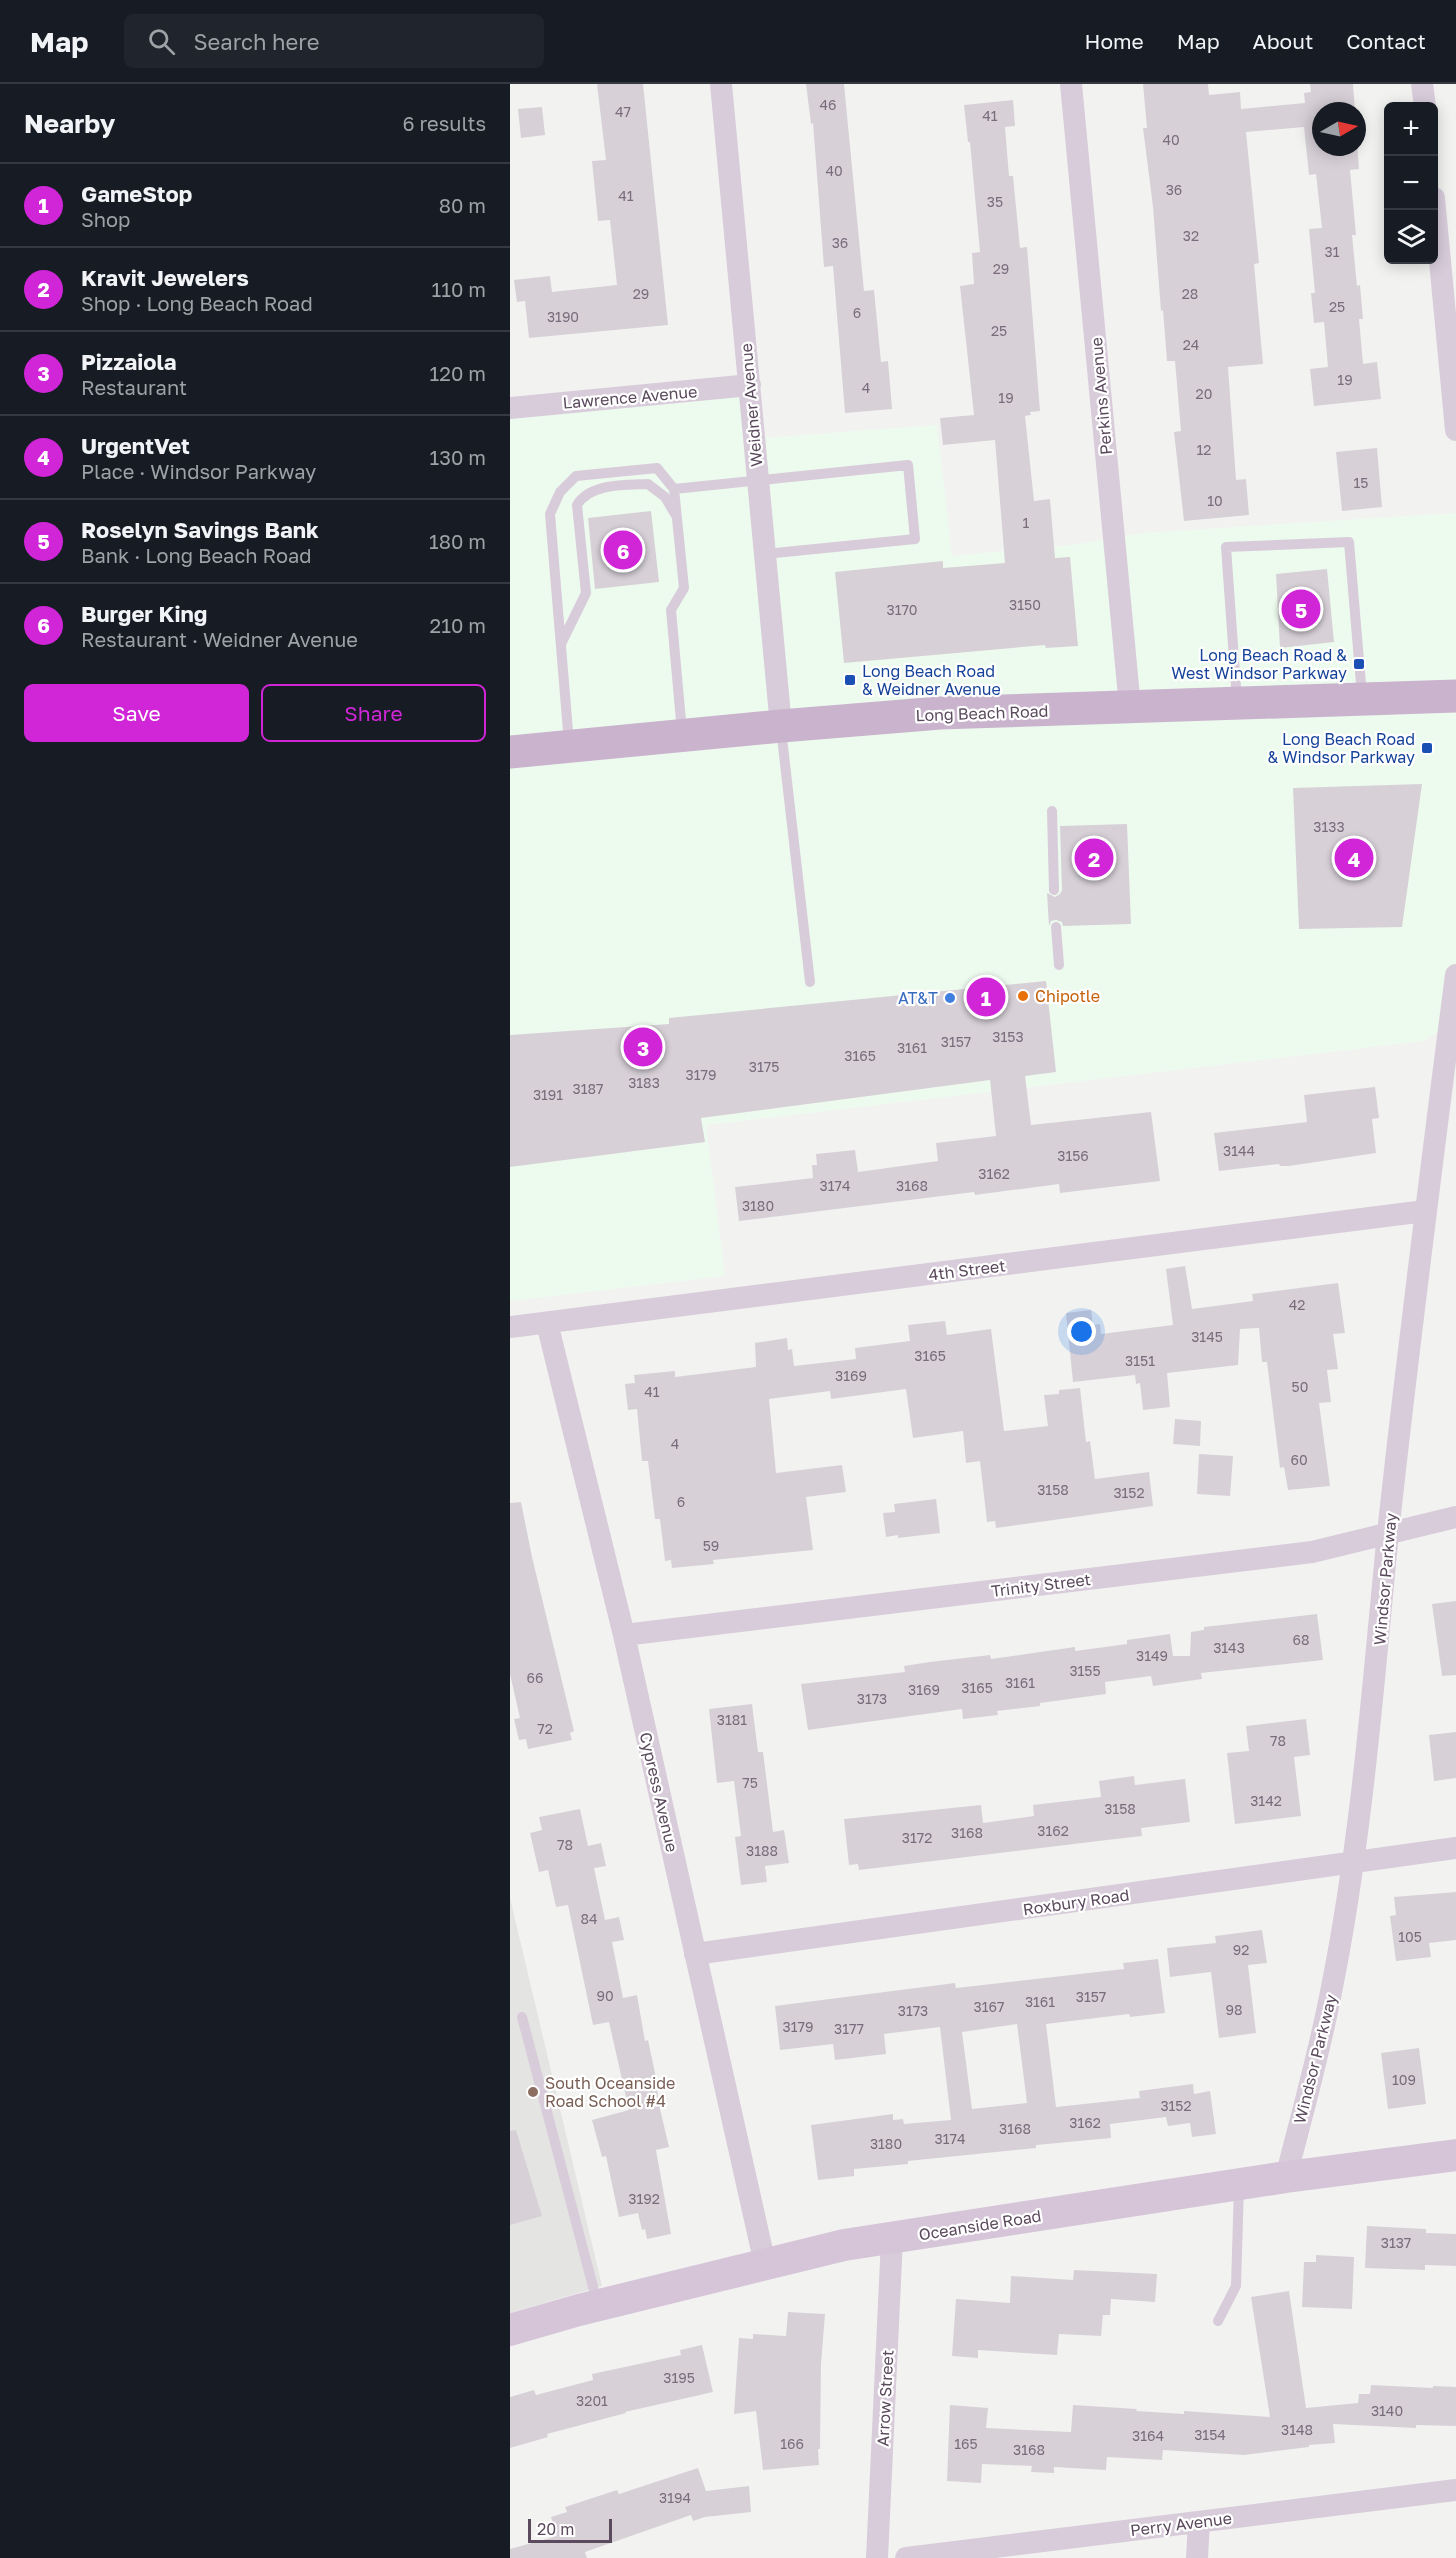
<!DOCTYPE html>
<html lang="en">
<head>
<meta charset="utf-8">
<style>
	body { margin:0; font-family:"Golos Text",sans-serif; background:#20242c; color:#f1f3f6 }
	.controls { position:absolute; right:18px; top:18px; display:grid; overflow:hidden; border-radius:9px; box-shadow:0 3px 15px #0003 }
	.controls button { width:54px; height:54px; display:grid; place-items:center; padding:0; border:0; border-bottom:2px solid #363941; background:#171b24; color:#f1f3f6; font:30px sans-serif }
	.compass { position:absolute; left:802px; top:18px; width:54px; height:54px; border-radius:50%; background:#171b24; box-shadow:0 3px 15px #0003; rotate:81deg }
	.scale { position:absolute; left:18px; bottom:15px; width:84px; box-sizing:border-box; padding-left:6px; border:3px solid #5b4a5d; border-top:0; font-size:16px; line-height:21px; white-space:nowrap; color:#5b4a5d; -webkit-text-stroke:4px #fff; paint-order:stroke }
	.you { position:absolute; left:572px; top:1248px; width:21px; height:21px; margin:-15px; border:4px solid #fff; border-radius:50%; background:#1a73e8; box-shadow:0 0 0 9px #1a73e833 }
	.badge { display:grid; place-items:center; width:39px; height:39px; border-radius:50%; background:#d026d8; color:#fff; font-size:20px; font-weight:700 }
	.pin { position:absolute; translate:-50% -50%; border:3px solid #fff; box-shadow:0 2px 6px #0006 }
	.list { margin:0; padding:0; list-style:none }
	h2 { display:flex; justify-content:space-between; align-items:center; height:78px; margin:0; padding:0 24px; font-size:26px }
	h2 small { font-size:20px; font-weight:400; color:#9ea1a6 }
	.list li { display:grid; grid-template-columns:39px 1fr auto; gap:18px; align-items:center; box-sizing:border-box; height:84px; padding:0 24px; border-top:2px solid #363941 }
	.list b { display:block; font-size:22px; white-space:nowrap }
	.list p { margin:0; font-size:20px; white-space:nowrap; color:#9ea1a6 }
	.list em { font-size:20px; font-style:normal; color:#9ea1a6 }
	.actions { display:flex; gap:12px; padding:18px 24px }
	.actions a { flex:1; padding:14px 0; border:2px solid #d026d8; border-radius:9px; text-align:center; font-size:21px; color:#d026d8 }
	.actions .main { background:#d026d8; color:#fff }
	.icon { flex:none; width:33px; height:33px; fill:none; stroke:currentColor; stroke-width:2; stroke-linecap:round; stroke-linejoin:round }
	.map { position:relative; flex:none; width:946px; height:2474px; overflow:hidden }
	header { display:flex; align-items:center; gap:36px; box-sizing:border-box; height:84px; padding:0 30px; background:#171b24; border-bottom:2px solid #363941 }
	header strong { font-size:28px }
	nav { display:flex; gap:33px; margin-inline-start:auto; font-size:21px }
	.search { width:420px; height:54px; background:#20242c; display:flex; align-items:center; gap:15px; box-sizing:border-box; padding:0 21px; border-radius:9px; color:#9ea1a6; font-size:22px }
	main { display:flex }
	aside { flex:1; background:#171b24 }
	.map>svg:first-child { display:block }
</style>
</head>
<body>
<header>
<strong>Map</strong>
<div class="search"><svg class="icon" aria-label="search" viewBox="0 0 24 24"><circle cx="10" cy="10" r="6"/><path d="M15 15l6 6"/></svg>Search here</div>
<nav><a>Home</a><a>Map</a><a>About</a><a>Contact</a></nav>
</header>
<main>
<aside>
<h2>Nearby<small>6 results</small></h2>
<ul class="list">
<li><span class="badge">1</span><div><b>GameStop</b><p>Shop</p></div><em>80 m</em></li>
<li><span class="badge">2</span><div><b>Kravit Jewelers</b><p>Shop · Long Beach Road</p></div><em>110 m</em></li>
<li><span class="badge">3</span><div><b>Pizzaiola</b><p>Restaurant</p></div><em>120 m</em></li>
<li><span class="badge">4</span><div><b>UrgentVet</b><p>Place · Windsor Parkway</p></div><em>130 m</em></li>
<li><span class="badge">5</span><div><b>Roselyn Savings Bank</b><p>Bank · Long Beach Road</p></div><em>180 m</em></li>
<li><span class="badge">6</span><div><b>Burger King</b><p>Restaurant · Weidner Avenue</p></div><em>210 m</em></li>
</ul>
<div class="actions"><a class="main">Save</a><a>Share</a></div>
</aside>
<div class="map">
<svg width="946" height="2474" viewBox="0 0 946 2474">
	<rect width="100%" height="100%" fill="#f2f3f1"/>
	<path fill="#edfbef" d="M232,311L237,355L427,341L442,472L569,460L632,449L946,429V936L913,957L196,1041L215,1192L0,1217V333Z"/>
	<path fill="#e4e4e2" d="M0,1814L92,2202L0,2229Z"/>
	<path fill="#d7d1d7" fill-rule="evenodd" d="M87,0H133L158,241L19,254L15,217L7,218L4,196L40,192L42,208L107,201L100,136L88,137L82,77L96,76Z
		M296,0H334L354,207L364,206L371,278L378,277L382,325L335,329L323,182L314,183L303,39L301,40Z
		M633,0H698L699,11L730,8L731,25L795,19L794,9L801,8L800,0H843L845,27H811V63H847V58L849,85L840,86L846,151H842L847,202L850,201L853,235H849L853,280L867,278L871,315L804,322L800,285L818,283L814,238L804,239L801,209H805L799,145L812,144L806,90L799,91L794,43L736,48L749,179L744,180L753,280L718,283L726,396L736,395L739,431L674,437L664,348L671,347L665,277H657L653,226L651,227L643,123L633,44H637Z
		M503,16L505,42L495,43L499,92H503L510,164L517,163L530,327L520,328L521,331L515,332L524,417L540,415L545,474L560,473L568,562L536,564L535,561L334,579L325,488L433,477V484L495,479L485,356L433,361L430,334L464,331L450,202L464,200L462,169L470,168L460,58H458L454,21Z
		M32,23L35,51L11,54L8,25Z
		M867,364L872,423L832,427L826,368Z
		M141,427L149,498L85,505L78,434Z
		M817,485L824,558L770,564L766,490Z
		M912,700L892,843L789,845L783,704Z
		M617,740L621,840L553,842L552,838L546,836L541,837L539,842L537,809L545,813L550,810L552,806L550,742Z
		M536,897L546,988L515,992L521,1041L641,1028L650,1097L550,1109L549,1100L465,1111L464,1108L229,1137L225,1103L303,1094L302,1081H307L306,1070L345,1066L348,1088L428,1077L426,1059L486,1052L480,996L191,1034L195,1058L0,1083V951L159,940V934Z
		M865,1003L869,1034L862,1035L866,1069L779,1082H770L769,1080L709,1087L704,1049L797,1038L794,1011Z
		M675,1182L682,1225L743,1217L742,1210L828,1199L835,1249L823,1250L828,1285L817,1286L821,1318L809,1319L820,1402L778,1406L774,1383L770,1384L757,1278H752L749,1244L730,1245L728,1281L657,1289L660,1323L633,1326L630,1299L626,1300L625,1291L563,1298L556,1229L581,1226L583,1241L590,1240L591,1250L663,1241L656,1185Z
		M435,1237L437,1251L481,1245L494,1347L538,1342L534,1311L549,1310V1306L570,1304L576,1358L580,1357L585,1395L639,1388L643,1422L486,1444L485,1437L477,1438L470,1377L456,1379L453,1347L403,1354L396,1305L321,1315L320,1307L259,1315L266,1389L332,1381L336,1408L296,1413L303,1466L203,1476L204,1480L162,1484L161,1476L155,1477L150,1435H145L138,1377H132L127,1325L118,1326L115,1300L125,1299L124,1291L165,1287V1293L246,1283L245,1259L277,1254L278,1266L282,1265L284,1282L346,1275L345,1264L400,1257L398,1241Z
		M665,1335L691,1337L690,1362L663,1360Z
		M689,1370L723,1372L720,1412L687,1410Z
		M426,1415L430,1449L388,1454V1451L376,1453L373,1429L385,1428L384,1420Z
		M11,1418L22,1473L64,1647L60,1649L62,1656L18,1665L16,1655L9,1656L4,1635L10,1634L0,1590V1419Z
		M946,1517V1591L932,1592L922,1520Z
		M807,1530L813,1576L691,1589L692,1595L643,1602L641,1592L595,1598L596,1610L530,1619V1622L487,1627L488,1631L453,1635L452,1625L298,1646L291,1600L395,1588L394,1582L420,1578L480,1571L481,1575L565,1563V1567L617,1560V1556L660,1550L663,1572H680L681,1548L694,1546V1543Z
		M242,1620L248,1668H253L263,1748L274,1746L279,1779L255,1782L257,1798L231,1801L225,1753L231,1752L224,1697L207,1699L199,1625Z
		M796,1635L800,1671L784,1673L791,1732L725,1740L717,1669L739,1667L736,1642Z
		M946,1648V1694L924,1697L919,1651Z
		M624,1692L625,1701L675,1695L680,1738L631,1744L632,1752L597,1756L349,1786L348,1780L339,1781L334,1735L471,1721L473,1739L524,1732L523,1721L591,1713L589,1697Z
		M70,1725L78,1762L91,1759L96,1782L84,1784L95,1836L109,1833L114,1856L102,1858L113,1914L127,1911L135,1957L138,1956L148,2003L147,2004L150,2025L159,2063L146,2066L161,2150L137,2155L135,2145L132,2146L128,2129L109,2133L96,2072L92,2073L82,2036L119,2026L99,1938L83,1941L58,1821L46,1823L38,1786L29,1788L20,1749L32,1746L29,1733Z
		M946,1808V1856L919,1859L921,1873L886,1877L880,1832L886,1831L884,1813Z
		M752,1846L757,1879L738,1881L746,1949L709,1954L701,1888L660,1893L657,1864L706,1859L705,1852Z
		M648,1875L655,1929L620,1933L619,1930L536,1940L546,2023L630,2014L629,2007L683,2000L684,2010L700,2007L706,2050L682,2053L680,2039L658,2042L656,2033L600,2040L601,2054L526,2061V2064L398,2077V2080L344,2085V2092L308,2096L301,2041L383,2030V2036L393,2035L394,2040L441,2036L430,1943L374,1950L376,1970L325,1976L323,1960L270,1966L265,1922L445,1899L446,1904L614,1885L613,1879ZM507,1940L517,2019L462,2025L452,1948Z
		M909,1964L916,2020L878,2025L871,1969Z
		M6,2046L32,2132L0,2141V2047Z
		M857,2142L916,2145V2149L946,2150V2182L915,2181V2186L855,2184Z
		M806,2171L844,2173L842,2225L792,2223L794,2178H806Z
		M564,2186L647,2190L645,2218L601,2215L600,2231H593L591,2252L549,2250L547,2271L468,2266V2274L442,2272L446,2215L500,2219L501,2192L563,2196Z
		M779,2207L796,2324L848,2319L849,2310H860L861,2301L923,2304V2302L946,2303V2342L906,2341V2344L823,2340L825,2359L799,2361V2363L734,2371L653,2366L652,2376L597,2373L596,2386L544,2383V2389L521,2388L522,2382L472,2380L471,2399L437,2397L440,2321L478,2324L476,2344L561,2348L563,2321L627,2325L626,2327L674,2330V2327L760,2333L741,2213Z
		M278,2228L315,2230L311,2280L310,2365H308L309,2381L253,2386L246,2327L224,2330L229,2254L243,2255V2250L276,2252Z
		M192,2261L203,2308L115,2328L116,2329L37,2350L38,2353L0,2364V2313L24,2306L26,2311L83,2296L82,2290L171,2271L170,2266Z
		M188,2384L196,2407L239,2402L241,2428L195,2433L183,2437L181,2431L75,2468L77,2474H0V2465L47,2452L41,2433L57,2428L55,2423L107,2406L109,2410Z"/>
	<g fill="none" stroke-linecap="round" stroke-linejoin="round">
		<path stroke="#d8ccda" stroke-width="10" d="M164,405L398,381L405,455L255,470
			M51,560L76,509L67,421C80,399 115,401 138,400L155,413L165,430
			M727,617L716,463L839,458L852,612
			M271,645L300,898
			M59,659L40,430L50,408L66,392L147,384L164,405L174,504L161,526L172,648
			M542,727L544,806
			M546,843L549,881
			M12,1933L87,2218
			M708,2237L726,2202L729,2102"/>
		<path stroke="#d8ccda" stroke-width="22" d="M211,0L271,642
			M561,0L620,623
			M912,0L915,22
			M924,114L946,346
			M0,324L240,301
			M37,1239L114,1551L255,2180
			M0,1243L915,1127
			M114,1551L802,1468L946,1433
			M185,1870L946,1764
			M776,2093C792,2030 810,1967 822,1903C852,1753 863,1601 878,1449C898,1263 922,1077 946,891
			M367,2474L382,2155
			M396,2474L946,2406
			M687,2474L689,2438"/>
		<path stroke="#d6c5d8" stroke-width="32" d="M0,2246L69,2226L334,2161L776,2093L946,2071"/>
		<path stroke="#cab3cd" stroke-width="33" d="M0,668L271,642L430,629L946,612"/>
	</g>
	<g fill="#1a4fb4" stroke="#fff" stroke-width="2">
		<rect x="843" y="574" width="12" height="12" rx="3"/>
		<rect x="334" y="590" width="12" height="12" rx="3"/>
		<rect x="911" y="658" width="12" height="12" rx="3"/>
	</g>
	<circle fill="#e8710a" stroke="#fff" stroke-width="2" cx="513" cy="912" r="6"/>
	<circle fill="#3f7fe0" stroke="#fff" stroke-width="2" cx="440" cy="914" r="6"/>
	<circle fill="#8d6e63" stroke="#fff" stroke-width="2" cx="23" cy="2008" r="6"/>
	<g text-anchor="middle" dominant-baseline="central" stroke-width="4.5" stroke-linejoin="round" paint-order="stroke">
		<g font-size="14" fill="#7a6c7c">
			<text x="318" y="20">46</text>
			<text x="113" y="27">47</text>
			<text x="480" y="31">41</text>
			<text x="661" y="55">40</text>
			<text x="324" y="86">40</text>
			<text x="664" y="105">36</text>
			<text x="116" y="111">41</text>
			<text x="485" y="117">35</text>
			<text x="681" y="151">32</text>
			<text x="330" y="158">36</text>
			<text x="822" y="167">31</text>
			<text x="491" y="184">29</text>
			<text x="131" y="209">29</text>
			<text x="680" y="209">28</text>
			<text x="827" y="222">25</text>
			<text x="347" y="228">6</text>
			<text x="53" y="232">3190</text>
			<text x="489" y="246">25</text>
			<text x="681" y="260">24</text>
			<text x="835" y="295">19</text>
			<text x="356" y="303">4</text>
			<text x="694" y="309">20</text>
			<text x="496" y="313">19</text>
			<text x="694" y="365">12</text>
			<text x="851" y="398">15</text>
			<text x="705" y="416">10</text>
			<text x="516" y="438">1</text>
			<text x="515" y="520">3150</text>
			<text x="392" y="525">3170</text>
			<text x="819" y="742">3133</text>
			<text x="498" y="952">3153</text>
			<text x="446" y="957">3157</text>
			<text x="402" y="963">3161</text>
			<text x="350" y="971">3165</text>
			<text x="254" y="982">3175</text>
			<text x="191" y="990">3179</text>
			<text x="134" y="998">3183</text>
			<text x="78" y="1004">3187</text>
			<text x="38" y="1010">3191</text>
			<text x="729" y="1066">3144</text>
			<text x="563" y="1071">3156</text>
			<text x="484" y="1089">3162</text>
			<text x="325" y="1101">3174</text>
			<text x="402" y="1101">3168</text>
			<text x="248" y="1121">3180</text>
			<text x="787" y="1220">42</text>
			<text x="697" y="1252">3145</text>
			<text x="420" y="1271">3165</text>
			<text x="630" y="1276">3151</text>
			<text x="341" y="1291">3169</text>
			<text x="790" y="1302">50</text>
			<text x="142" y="1307">41</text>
			<text x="165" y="1359">4</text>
			<text x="789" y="1375">60</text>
			<text x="543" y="1405">3158</text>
			<text x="619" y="1408">3152</text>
			<text x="171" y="1417">6</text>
			<text x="201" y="1461">59</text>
			<text x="791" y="1555">68</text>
			<text x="719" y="1563">3143</text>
			<text x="642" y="1571">3149</text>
			<text x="575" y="1586">3155</text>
			<text x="25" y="1593">66</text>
			<text x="510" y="1598">3161</text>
			<text x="467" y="1603">3165</text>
			<text x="414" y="1605">3169</text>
			<text x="362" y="1614">3173</text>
			<text x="222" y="1635">3181</text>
			<text x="35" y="1644">72</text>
			<text x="768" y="1656">78</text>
			<text x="240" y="1698">75</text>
			<text x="756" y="1716">3142</text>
			<text x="610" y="1724">3158</text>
			<text x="543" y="1746">3162</text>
			<text x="457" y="1748">3168</text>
			<text x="407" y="1753">3172</text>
			<text x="55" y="1760">78</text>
			<text x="252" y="1766">3188</text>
			<text x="79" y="1834">84</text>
			<text x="900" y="1852">105</text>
			<text x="731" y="1865">92</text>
			<text x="95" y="1911">90</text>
			<text x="581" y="1912">3157</text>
			<text x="530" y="1917">3161</text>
			<text x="479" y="1922">3167</text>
			<text x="724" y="1925">98</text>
			<text x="403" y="1926">3173</text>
			<text x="288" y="1942">3179</text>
			<text x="339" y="1944">3177</text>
			<text x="894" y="1995">109</text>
			<text x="666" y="2021">3152</text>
			<text x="575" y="2038">3162</text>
			<text x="505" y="2044">3168</text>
			<text x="440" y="2054">3174</text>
			<text x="376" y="2059">3180</text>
			<text x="134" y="2114">3192</text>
			<text x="886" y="2158">3137</text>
			<text x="169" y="2293">3195</text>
			<text x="82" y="2316">3201</text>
			<text x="877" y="2326">3140</text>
			<text x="787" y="2345">3148</text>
			<text x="700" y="2350">3154</text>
			<text x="638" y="2351">3164</text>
			<text x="282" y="2359">166</text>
			<text x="456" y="2359">165</text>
			<text x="519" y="2365">3168</text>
			<text x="165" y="2413">3194</text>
		</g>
		<g font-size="16" fill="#5b4a5d" stroke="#fff">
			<text transform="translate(591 312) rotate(-95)">Perkins Avenue</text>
			<text transform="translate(120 313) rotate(-5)">Lawrence Avenue</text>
			<text transform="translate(241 321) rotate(-95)">Weidner Avenue</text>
			<text transform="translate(472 629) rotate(-2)">Long Beach Road</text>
			<text transform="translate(457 1186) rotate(-7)">4th Street</text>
			<text transform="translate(875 1495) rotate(-85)">Windsor Parkway</text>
			<text transform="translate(531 1501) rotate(-7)">Trinity Street</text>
			<text transform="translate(149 1708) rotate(77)">Cypress Avenue</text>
			<text transform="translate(566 1818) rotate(-8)">Roxbury Road</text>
			<text transform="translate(805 1975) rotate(-76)">Windsor Parkway</text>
			<text transform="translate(470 2141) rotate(-9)">Oceanside Road</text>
			<text transform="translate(375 2314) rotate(-87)">Arrow Street</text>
			<text transform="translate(671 2440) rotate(-7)">Perry Avenue</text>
		</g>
		<g font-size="16" fill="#164399" stroke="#fff" text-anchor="end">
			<text x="837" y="571">Long Beach Road &amp;<tspan x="837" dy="18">West Windsor Parkway</tspan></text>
			<text x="352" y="587" text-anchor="start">Long Beach Road<tspan x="352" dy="18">&amp; Weidner Avenue</tspan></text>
			<text x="905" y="655">Long Beach Road<tspan x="905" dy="18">&amp; Windsor Parkway</tspan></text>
		</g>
		<g font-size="16" fill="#c56008" stroke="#fff" text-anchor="start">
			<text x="525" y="912">Chipotle</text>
		</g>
		<g font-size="16" fill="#366cbe" stroke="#fff" text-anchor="end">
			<text x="428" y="914">AT&amp;T</text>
		</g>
		<g font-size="16" fill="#785e54" stroke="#fff" text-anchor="start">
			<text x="35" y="1999">South Oceanside<tspan x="35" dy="18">Road School #4</tspan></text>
		</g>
	</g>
</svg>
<div class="controls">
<button>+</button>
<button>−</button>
<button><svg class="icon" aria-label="layers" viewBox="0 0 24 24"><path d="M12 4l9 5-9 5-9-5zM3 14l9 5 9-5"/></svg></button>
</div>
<svg class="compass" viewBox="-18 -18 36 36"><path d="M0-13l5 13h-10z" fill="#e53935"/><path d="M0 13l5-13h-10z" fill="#9ea1a6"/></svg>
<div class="scale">20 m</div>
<div class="you"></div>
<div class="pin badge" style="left:476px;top:913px">1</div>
<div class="pin badge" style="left:584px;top:774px">2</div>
<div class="pin badge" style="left:133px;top:963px">3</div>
<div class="pin badge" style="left:844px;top:774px">4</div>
<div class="pin badge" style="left:791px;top:525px">5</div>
<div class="pin badge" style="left:113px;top:466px">6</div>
</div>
</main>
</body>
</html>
